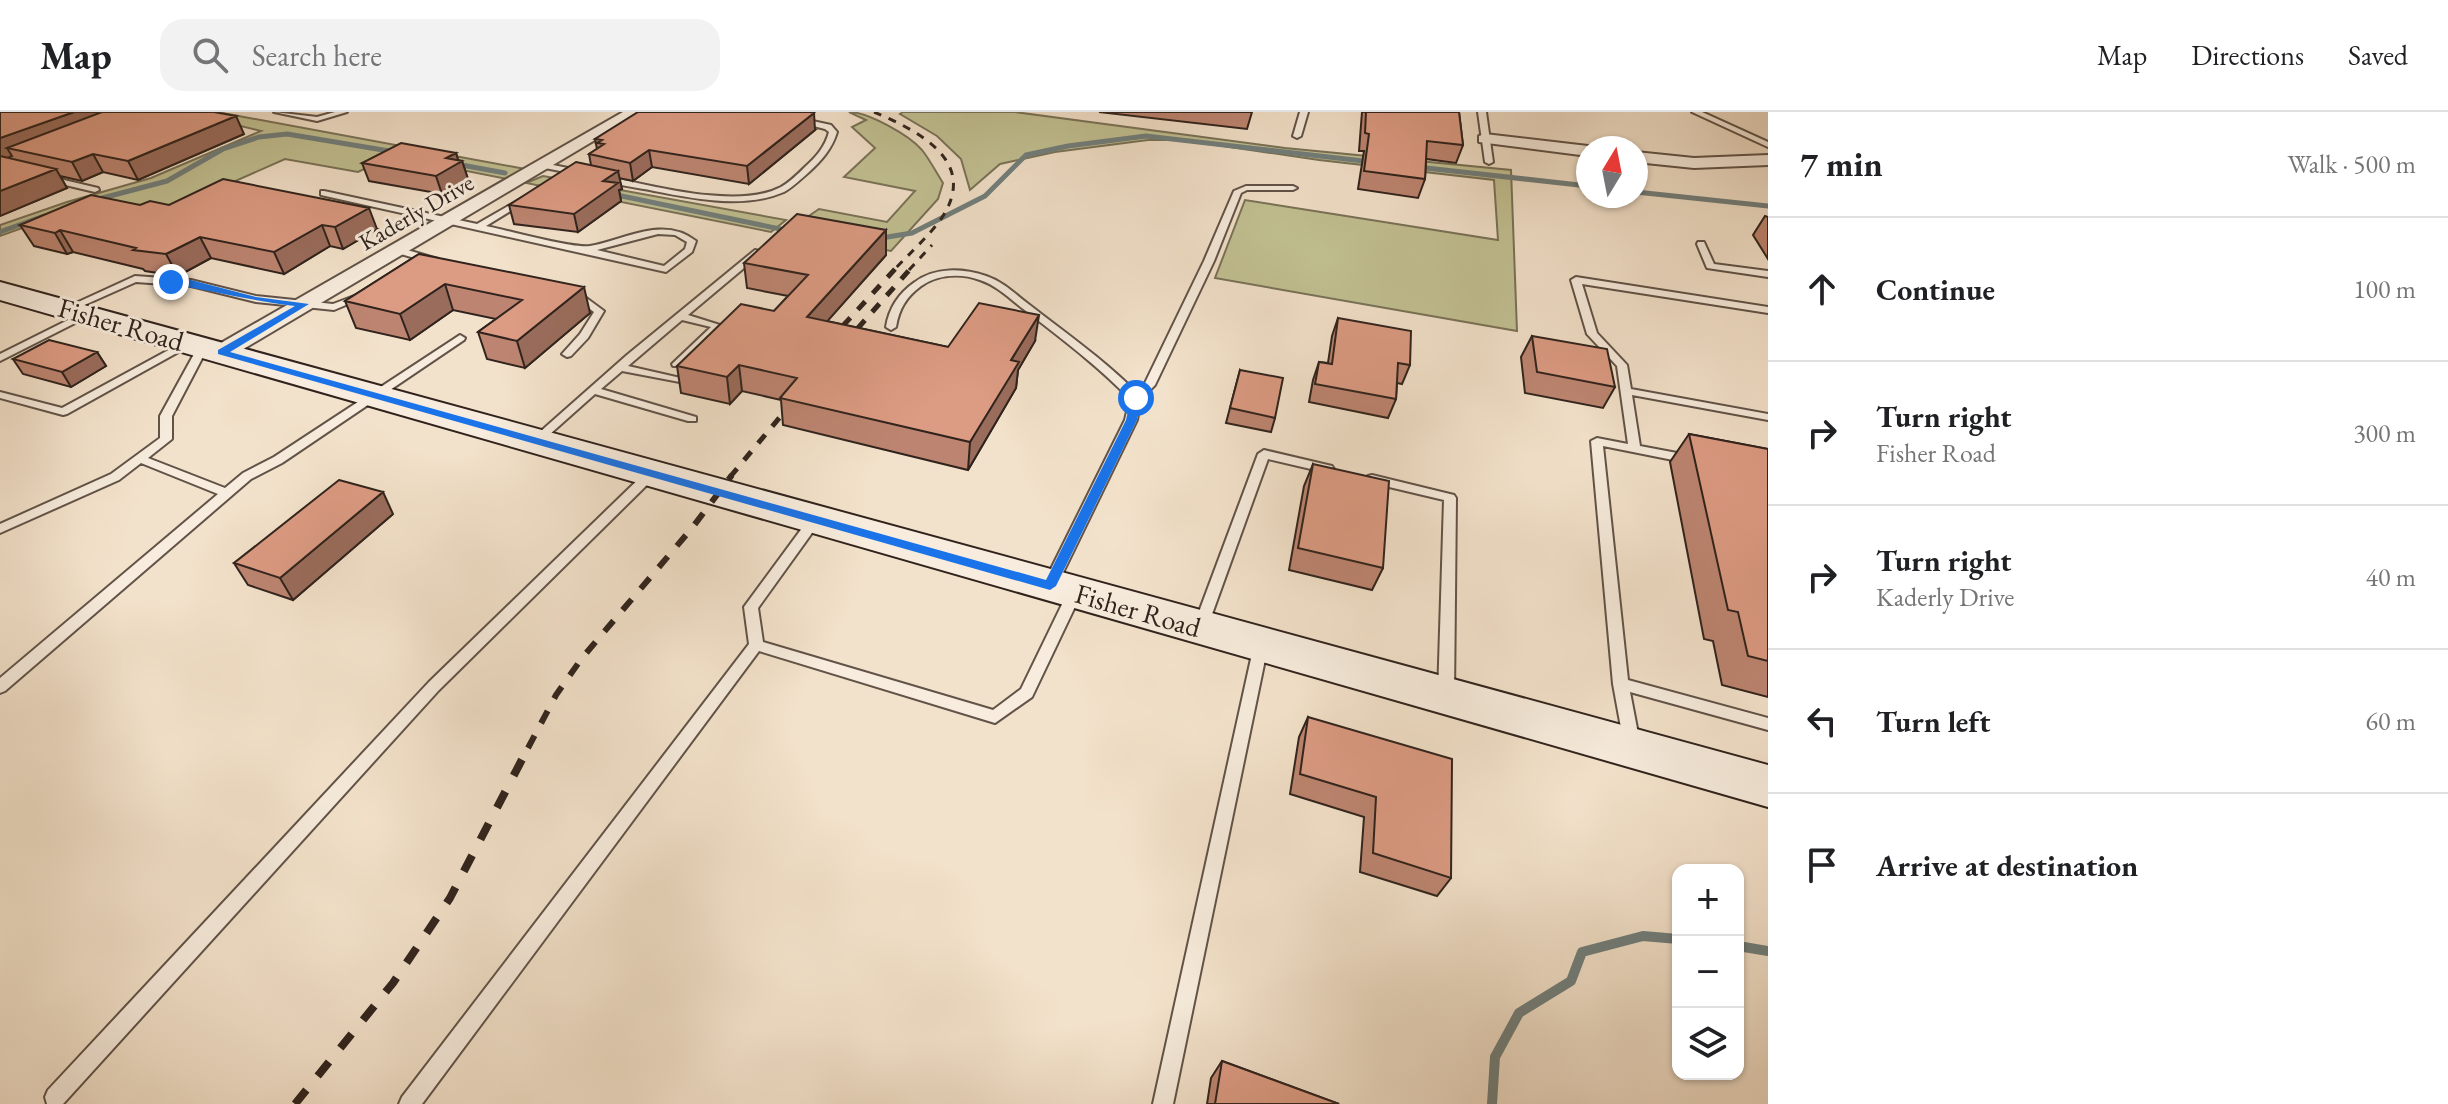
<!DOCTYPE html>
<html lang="en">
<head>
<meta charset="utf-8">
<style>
	body { margin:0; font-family:"EB Garamond",serif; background:#f2f2f2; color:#202124 }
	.controls { position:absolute; right:24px; bottom:24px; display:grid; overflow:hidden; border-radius:16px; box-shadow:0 2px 6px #0004 }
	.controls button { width:72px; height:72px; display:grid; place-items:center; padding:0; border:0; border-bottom:2px solid #e0e0e0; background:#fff; color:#202124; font:40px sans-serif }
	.compass { position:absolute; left:1576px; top:24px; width:72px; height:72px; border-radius:50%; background:#fff; box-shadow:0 2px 6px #0004; rotate:10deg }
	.stop { position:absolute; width:24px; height:24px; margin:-18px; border:6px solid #1a73e8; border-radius:50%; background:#fff }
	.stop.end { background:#1a73e8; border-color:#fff; box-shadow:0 2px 8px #0008 }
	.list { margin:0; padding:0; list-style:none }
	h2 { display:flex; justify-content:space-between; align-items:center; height:104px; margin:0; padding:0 32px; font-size:34px }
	h2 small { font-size:26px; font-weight:400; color:#757577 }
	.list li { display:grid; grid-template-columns:52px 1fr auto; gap:24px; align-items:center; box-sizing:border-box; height:144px; padding:0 32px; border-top:2px solid #e0e0e0 }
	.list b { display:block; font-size:30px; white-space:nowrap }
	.list p { margin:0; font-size:26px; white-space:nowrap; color:#757577 }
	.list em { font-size:26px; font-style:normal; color:#757577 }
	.icon { flex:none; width:44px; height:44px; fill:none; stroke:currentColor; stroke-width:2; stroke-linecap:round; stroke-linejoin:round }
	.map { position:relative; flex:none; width:1768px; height:992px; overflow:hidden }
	header { display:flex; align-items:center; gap:48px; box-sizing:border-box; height:112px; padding:0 40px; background:#fff; border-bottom:2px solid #e0e0e0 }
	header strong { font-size:38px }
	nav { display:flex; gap:44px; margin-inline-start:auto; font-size:28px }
	.search { width:560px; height:72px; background:#f2f2f2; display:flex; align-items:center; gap:20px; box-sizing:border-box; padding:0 28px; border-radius:24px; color:#757577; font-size:30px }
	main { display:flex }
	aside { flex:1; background:#fff }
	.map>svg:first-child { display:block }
</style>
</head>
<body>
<header>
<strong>Map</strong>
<div class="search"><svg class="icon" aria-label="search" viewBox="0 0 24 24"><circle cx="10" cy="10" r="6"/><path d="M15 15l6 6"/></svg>Search here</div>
<nav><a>Map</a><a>Directions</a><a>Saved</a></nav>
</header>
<main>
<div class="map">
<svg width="1768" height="992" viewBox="0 0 1768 992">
	<rect width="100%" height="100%" fill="#f3e2cb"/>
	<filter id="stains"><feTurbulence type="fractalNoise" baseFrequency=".0025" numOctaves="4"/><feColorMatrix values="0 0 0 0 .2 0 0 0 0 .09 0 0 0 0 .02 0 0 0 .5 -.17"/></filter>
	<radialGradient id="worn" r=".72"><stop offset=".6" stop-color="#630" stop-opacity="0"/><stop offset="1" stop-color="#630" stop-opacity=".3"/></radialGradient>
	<path fill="#c2c193" stroke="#797258" stroke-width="2" d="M196,0H217L525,57L507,67L391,44L358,60L285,47L161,102L64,101L0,124V113L67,90L151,66L261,19L191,2Z
		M849,0C868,0 909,23 922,38C930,48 936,60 943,71L938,87L891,139L784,121L819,97L887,110L915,79L844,65L875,36L852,15L866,8Z
		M903,0H1015L1285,36L1511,58L1517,219L1215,166L1245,88L1498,128L1494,68L1319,48L1182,28H1148L1055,40L1000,52L970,78L961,47L937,24L900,2Z
		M543,64L786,108L771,120L526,71Z"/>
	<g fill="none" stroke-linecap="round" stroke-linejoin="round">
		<path stroke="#717f7d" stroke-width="5" d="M456,52L505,61
			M1417,55L1588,74
			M1636,80L1768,94
			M612,82L790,119
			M91,89L167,69L223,37L259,25L287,22L395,40
			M0,120L44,104
			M875,127L912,121L985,84L1026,43L1068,34L1146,24L1372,50"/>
		<path stroke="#717f7d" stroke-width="10" d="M1738,834L1768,839
			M1492,992L1495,945L1519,901L1571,869L1582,840L1643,824L1678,827"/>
		<g stroke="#615348" stroke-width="4">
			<path id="lane" d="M274,0L317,5L335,0H347L317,9Z
				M1300,0H1308L1301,24L1297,26L1293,24Z
				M1478,0H1486L1493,50L1489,52L1485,50Z
				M1692,0H1702L1768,30V35Z
				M794,5L831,13L837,20C832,37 821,49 809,60C801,67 793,75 784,80C744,97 695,87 654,79C637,75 615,74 600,66L604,64C651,73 737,98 781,75C790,70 798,62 805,55C816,45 825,35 829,20L825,17L794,9Z
				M543,51L583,59L584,61L580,63L540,55L539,53Z
				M47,64L98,76L99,78L95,80L44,68V64Z
				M1246,74H1293L1297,76L1293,78H1247L1241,81L1214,149L1155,273L1141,287L1137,308L1057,473L1055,476H1045L1043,473L1125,308L1130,287C1098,254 1062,227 1026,199C1011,188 998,174 980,168C961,161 938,162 921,174C906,185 899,197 896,215L891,218L886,215C889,196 899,181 915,170C935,155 963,156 986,164C1004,170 1016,183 1031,194C1067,222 1104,248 1136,280L1145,271L1204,149L1234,79Z
				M324,79L477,112L524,85H527V89L486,114C507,118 573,137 590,134C625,128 663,103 696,129L692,140L666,160L321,83V79ZM658,122L675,123L687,130L685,137L664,154L597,138Z
				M1698,130H1704L1714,152L1768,159V165L1707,156L1697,132Z
				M397,135L438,147L440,149L435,152L394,140V136Z
				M755,138L763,140L688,203L723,214L681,254H673L672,252L711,215L682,208L628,254L685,267V271L622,259L601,277L696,305V309H688L595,282L540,331H532V327L627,243Z
				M135,164L191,168L256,184L333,192L362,181L367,184L334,198L256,190L191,174L136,170L71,199L63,197Z
				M1576,165L1768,195V201L1582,172L1597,221L1627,253L1631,277L1768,302V308L1632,283L1640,334L1693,344L1699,348L1693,352L1603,334L1628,568L1768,606V618L1630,580L1640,632L1638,637L1632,638L1626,637L1624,632L1613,572L1591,329L1597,326L1628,332L1617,254L1587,222L1571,168Z
				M571,181L585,185L604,199L588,226L571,244L567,245L562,242L580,222L594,200L579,189L568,186V182Z
				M86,199L91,202L89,204L0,249V242Z
				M460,223L465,226L464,228L282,351L251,367L5,579L0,581V566L218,382L141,351L119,368L0,421V412L111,362L160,326V304L199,233L203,232L208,235L172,304V327L148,346L225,376L243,361L274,345Z
				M187,228L192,231L191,233L67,302L63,303L0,286V280L62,296Z
				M1264,338L1332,354L1334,357L1328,361L1268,347L1207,516L1200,521L1195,520L1193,516L1258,342Z
				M652,357L656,358L658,361L656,364L439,578L63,992H47L45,985L48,978L429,570L648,358Z
				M1372,363L1454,383L1456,386L1454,584L1451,588H1441L1438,584L1444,388L1368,370L1366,367L1368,364Z
				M816,403L822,407L758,496L763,530L993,598L1021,577L1068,480L1070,477H1080L1082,480L1032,585L995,611L759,539L422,992H399L402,985L749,532L744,495L811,404Z
				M1261,528L1266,529L1268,533L1173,992H1153L1254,533L1256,529Z"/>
		</g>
		<g stroke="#615348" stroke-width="4">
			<path id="street" d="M623,0H642L230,245L222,247L211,240L214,235Z
				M1485,22L1588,34L1594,36H1588V44L1479,30V24Z
				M1636,40L1694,46L1768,43V53L1694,56L1636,50Z"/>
		</g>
		<g stroke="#30231d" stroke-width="4">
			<path id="secondary" d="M0,170L1768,653V695L0,188Z"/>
		</g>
		<use href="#lane" fill="#f7ecdd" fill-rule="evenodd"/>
		<use href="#street" fill="#f7ecdd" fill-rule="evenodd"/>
		<use href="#secondary" fill="#f7ecdd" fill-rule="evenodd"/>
		<path stroke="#30231d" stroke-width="3" stroke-dasharray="8 8" stroke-linecap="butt" d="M874,0C919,19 980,50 941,107C928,125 909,142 894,158
			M909,158L932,133"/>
		<path stroke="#30231d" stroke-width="5" stroke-dasharray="11 11" stroke-linecap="butt" d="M828,230L896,156
			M843,233L911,156
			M730,365L795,287"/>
		<path stroke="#30231d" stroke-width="6" stroke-dasharray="14 14" stroke-linecap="butt" d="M528,636L556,583L582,546L692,416L732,363"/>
		<path stroke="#30231d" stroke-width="8" stroke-dasharray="18 18" stroke-linecap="butt" d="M295,992L393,871L450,786L529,634"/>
	</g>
	<path fill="#bd8571" stroke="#30231d" stroke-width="2" d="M0,0L244,22L138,68L103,60L82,69L60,64L67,76L0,104Z
		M1099,0H1252L1247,17Z
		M1362,0H1459L1463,33L1456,51L1426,47L1425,67L1418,86L1358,77L1364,39H1359Z
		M815,18L749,72L652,55L633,69L619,66L622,77L619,78L621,89L578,120L514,112L509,93L591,53L589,42L597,37L595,27Z
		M456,41L458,48L462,49L468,67L442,82L369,69L362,51Z
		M140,93H169L377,117L343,137L330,134L284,162L211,146L178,164L145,159L143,157L73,140L67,142L34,134L20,113Z
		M1765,104L1768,105V147L1753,123Z
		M886,118V143L827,209L948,235L1035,229L1018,258L1016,276L968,358L783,313L781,288L742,279L730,292L681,281L677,254L774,199L788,184L747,176L744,151Z
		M419,142L590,201L525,256L487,247L478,220L496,207L453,198L410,228L356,216L345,189Z
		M1338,206L1410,253L1402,272L1397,271L1396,287L1388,306L1309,290L1313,268L1319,250L1328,251L1332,224Z
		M1532,224L1615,275L1603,296L1525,281L1521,245Z
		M97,240L106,254L71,275L23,262L13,247Z
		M1240,258L1275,306L1271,320L1226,311Z
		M1689,322L1768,337V585L1722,573L1713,529L1704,527L1670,350Z
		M1313,352L1383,456L1372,478L1289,458L1304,374Z
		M393,402L293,488L248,473L234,451Z
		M1308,605L1451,766L1437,784L1360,760L1364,705L1290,682L1299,625Z
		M1222,949L1339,992H1207L1211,966Z"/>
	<path fill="#9a6c5c" stroke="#30231d" stroke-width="2" d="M74,0H131L7,36L12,44L0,49V26Z
		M814,1L815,18L749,72L747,54Z
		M236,4L244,22L138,68L128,49Z
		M649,38L652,55L633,69L630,51Z
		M456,41L459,51L462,49L468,67L442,82L436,64L446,46Z
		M93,42L103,60L82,69L72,50Z
		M56,57L67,76L0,104V79Z
		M618,59L622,77L619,78L621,89L578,120L574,102L603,69Z
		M369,96L377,117L343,137L335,115Z
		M322,113L330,134L284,162L274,140Z
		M60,118L73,140L67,142L55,121Z
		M886,118V143L808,231L807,205Z
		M200,125L211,146L178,164L166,142Z
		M445,172L453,198L410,228L400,202Z
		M584,175L590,201L525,256L517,229Z
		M1039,203L1035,229L1018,258L1016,276L968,358L970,330L1011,248Z
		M97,240L106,254L71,275L62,260Z
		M739,253L742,279L730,292L727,265Z
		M383,380L393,402L293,488L280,466Z"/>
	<path fill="#dc9b83" stroke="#30231d" stroke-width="2" d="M0,0H74L0,26Z
		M102,0H214L236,4L128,49L93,42L72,50L7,36Z
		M638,0H810L814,1L747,54L649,38L630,51L589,42L604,32L597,31L602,28L595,27Z
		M1366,0H1459L1463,33L1427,29L1425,67L1364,59L1369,22L1365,21Z
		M401,31L456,41L446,46L462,49L436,64L362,51Z
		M0,44L56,57L0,79Z
		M576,50L618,59L603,69L618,71L574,102L509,93Z
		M223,67L369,96L335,115L322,113L274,140L200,125L166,142L133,138L136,136L60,118L55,121L20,113L91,83L140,93L150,89L169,93Z
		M797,102L886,118L807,205L948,235L979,191L1039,203L1011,248L1019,250L970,330L780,286L797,266L739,253L727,265L677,254L741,192L774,199L808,163L744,151Z
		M419,142L584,175L517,229L478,220L522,188L445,172L400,202L345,189Z
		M1338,206L1411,219L1410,253L1398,251L1396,287L1315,272L1319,250L1332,252Z
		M1532,224L1607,237L1615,275L1537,260Z
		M49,228L97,240L62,260L13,247Z
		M1240,258L1283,266L1275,306L1230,296Z
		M1689,322L1768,337V549L1748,544L1738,500L1728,498Z
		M1313,352L1389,369L1383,456L1298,436Z
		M339,368L383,380L280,466L234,451Z
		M1308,605L1452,647L1451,766L1373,741L1376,685L1300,662Z
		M1222,949L1339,992H1215Z"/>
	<path fill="#1a73e8" d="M171,168H191L256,185L309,192L230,240L1046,468L1126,308L1131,286L1136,283L1141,286L1137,308L1056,474L1050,478L218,242V238L295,194C252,189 210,178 168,172Z"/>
	<g text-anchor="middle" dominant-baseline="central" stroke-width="6" stroke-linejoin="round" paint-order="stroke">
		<g font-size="24" fill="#30231d" stroke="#f7ecdd">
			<text transform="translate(416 100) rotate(-30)">Kaderly Drive</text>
		</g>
		<g font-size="28" fill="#30231d" stroke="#f7ecdd">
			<text transform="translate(121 212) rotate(16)">Fisher Road</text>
			<text transform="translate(1138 498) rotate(16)">Fisher Road</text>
		</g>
	</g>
	<rect width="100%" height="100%" filter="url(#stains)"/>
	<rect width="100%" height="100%" fill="url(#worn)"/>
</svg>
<div class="controls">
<button>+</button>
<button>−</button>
<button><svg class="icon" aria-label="layers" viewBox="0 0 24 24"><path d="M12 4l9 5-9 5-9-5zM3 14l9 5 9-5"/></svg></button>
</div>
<svg class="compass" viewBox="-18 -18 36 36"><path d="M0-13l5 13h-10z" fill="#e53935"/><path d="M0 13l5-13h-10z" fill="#757577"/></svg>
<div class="stop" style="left:1136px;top:286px"></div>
<div class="stop end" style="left:171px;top:170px"></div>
</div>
<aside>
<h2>7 min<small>Walk · 500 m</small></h2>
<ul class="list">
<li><svg class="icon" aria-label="ahead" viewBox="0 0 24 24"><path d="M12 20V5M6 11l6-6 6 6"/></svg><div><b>Continue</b></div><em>100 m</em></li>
<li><svg class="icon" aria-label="right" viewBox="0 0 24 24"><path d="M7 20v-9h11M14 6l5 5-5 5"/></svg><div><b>Turn right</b><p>Fisher Road</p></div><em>300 m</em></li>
<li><svg class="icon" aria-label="right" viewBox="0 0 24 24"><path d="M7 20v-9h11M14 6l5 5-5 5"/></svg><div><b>Turn right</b><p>Kaderly Drive</p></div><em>40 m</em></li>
<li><svg class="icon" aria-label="left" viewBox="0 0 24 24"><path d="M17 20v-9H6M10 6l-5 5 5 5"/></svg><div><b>Turn left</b></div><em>60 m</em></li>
<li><svg class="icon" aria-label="arrive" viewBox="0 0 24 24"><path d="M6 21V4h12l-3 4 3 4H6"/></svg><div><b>Arrive at destination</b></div></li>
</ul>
</aside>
</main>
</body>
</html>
